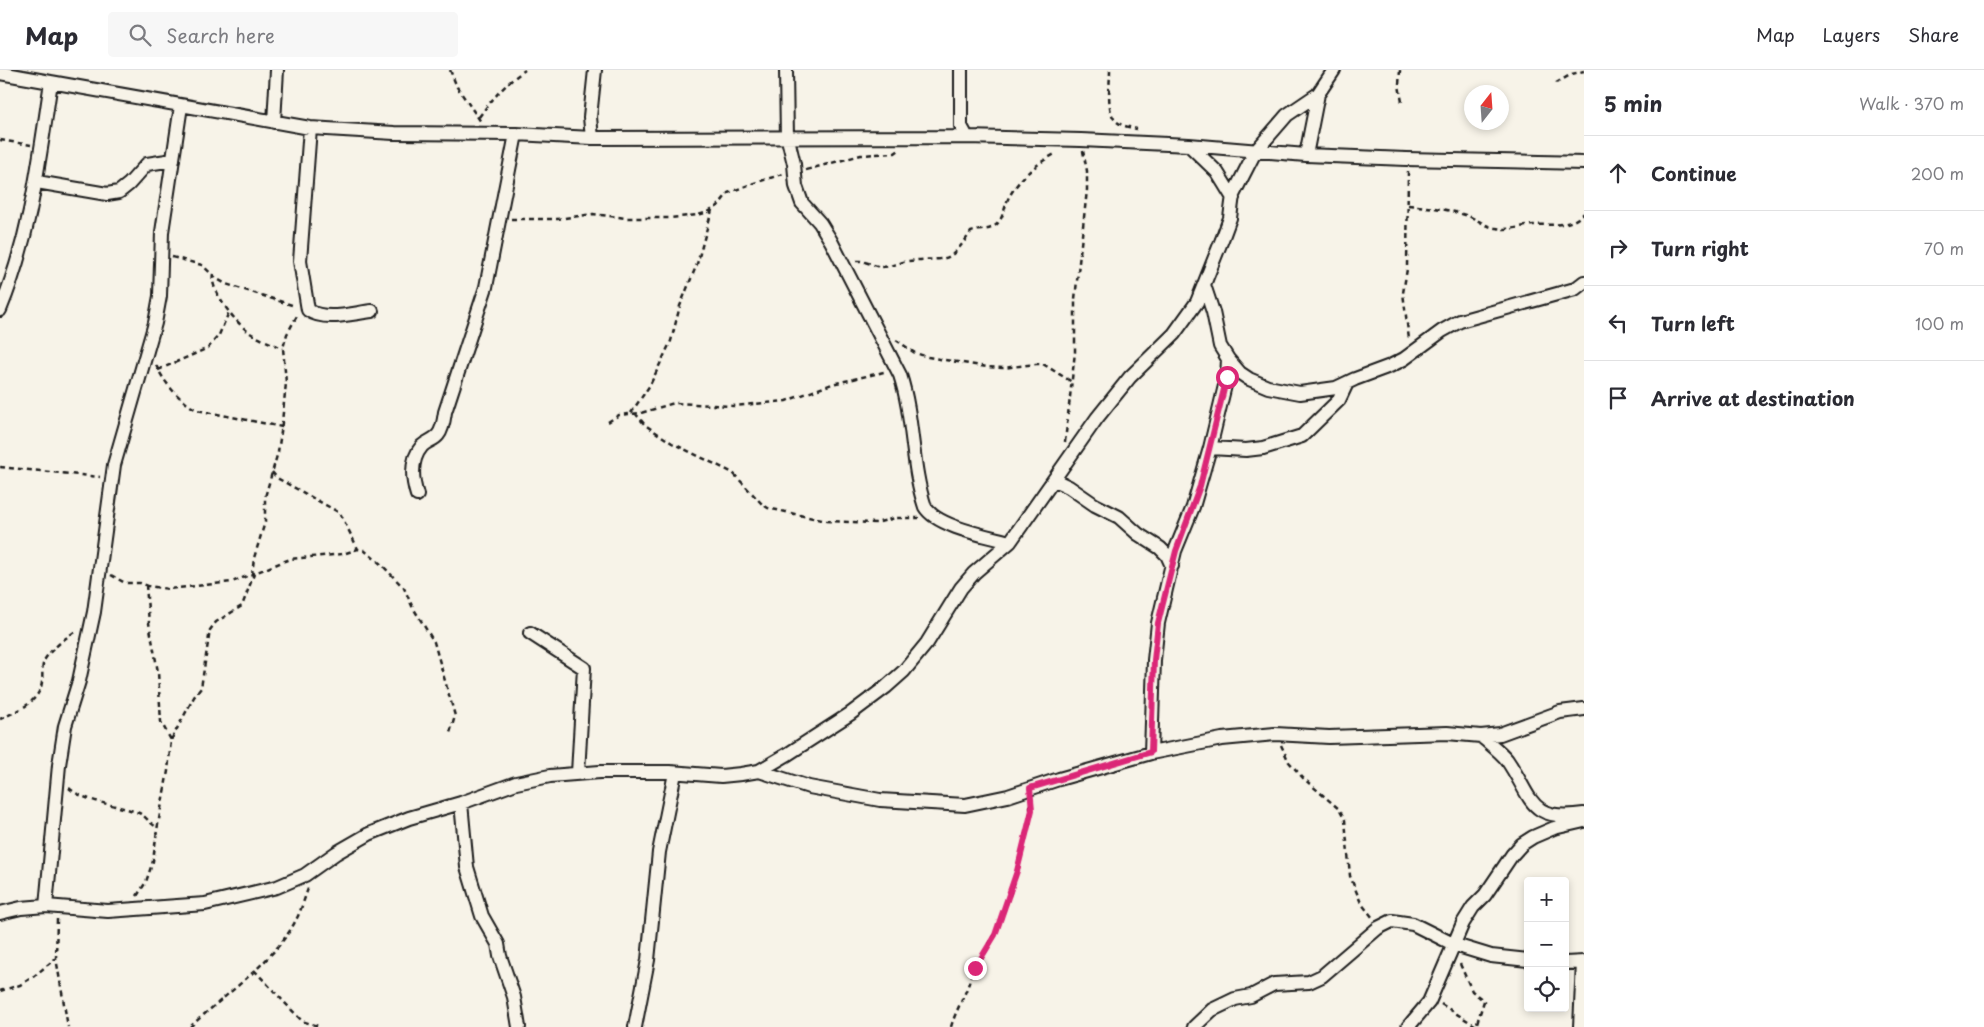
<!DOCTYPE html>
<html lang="en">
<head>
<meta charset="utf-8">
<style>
	body { margin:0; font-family:"Playpen Sans",sans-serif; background:#f7f7f7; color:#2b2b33 }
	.controls { position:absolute; right:15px; bottom:15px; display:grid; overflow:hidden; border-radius:5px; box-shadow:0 2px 8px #0003 }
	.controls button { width:45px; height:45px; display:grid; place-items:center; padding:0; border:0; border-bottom:1px solid #e1e1e2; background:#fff; color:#2b2b33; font:25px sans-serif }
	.compass { position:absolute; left:1464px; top:15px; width:45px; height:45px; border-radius:50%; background:#fff; box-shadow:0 2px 8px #0003; rotate:17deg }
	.stop { position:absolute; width:15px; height:15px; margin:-11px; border:4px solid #db2777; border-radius:50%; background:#fff }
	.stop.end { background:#db2777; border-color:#fff; box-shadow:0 1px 5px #0008 }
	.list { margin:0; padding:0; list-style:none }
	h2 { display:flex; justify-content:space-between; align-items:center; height:65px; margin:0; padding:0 20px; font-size:21px }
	h2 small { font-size:16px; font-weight:400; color:#7c7c81 }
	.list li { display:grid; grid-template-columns:32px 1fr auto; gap:15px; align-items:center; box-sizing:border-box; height:75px; padding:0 20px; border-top:1px solid #e1e1e2 }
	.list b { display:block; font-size:19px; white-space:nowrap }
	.list em { font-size:16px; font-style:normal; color:#7c7c81 }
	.icon { flex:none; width:28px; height:28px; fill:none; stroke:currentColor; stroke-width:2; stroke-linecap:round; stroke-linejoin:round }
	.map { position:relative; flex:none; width:1584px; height:957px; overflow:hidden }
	header { display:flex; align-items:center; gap:30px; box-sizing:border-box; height:70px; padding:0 25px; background:#fff; border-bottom:1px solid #e1e1e2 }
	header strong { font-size:24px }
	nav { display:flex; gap:28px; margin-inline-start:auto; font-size:18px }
	.search { width:350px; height:45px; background:#f7f7f7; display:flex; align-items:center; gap:12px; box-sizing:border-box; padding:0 18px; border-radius:5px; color:#7c7c81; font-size:19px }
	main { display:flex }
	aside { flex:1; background:#fff }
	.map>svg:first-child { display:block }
</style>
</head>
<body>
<header>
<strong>Map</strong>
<div class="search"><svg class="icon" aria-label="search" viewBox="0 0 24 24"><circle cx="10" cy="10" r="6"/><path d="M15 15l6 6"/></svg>Search here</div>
<nav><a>Map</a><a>Layers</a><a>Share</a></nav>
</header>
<main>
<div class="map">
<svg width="1584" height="957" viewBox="0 0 1584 957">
	<rect width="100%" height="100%" fill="#f7f3e8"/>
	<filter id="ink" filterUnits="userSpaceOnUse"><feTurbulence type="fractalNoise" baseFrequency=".02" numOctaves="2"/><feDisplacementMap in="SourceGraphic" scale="10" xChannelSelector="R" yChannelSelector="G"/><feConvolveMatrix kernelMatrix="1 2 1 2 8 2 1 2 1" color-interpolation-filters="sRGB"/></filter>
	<g filter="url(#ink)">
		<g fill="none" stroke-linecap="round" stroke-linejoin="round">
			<g stroke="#1c1c1c" stroke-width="16">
				<path id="minor" d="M786,0L787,69
					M961,0V56L967,67
					M0,3L310,58L394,63L516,64L592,68L967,67L1081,70L1189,75L1306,85L1406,89L1584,93
					M274,52L277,0
					M310,58L300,191L308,240C325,252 353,243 372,241
					M592,68L590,47L595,0
					M788,69L794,94L796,116L802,133L820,153L831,171L900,305C914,348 911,395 925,437C937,457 988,466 1010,472
					M1189,75L1217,102L1233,128
					M1306,85L1318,24L1334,0
					M37,112L107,124L119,122L129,114L147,94L173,90
					M1204,215L1213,242L1220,276L1228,289L1240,303L1249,309L1268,317L1300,323L1336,318L1355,309L1390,296L1404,289L1442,261L1460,251L1575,219L1584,212
					M0,240C31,165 39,91 51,12
					M1210,378L1246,380L1263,378L1302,366L1339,330L1347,313
					M1054,410L1069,417L1095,435L1119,447L1138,464L1160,478L1167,485L1172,496
					M417,425C412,409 410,390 422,376C427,371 434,370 438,365C443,359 444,349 445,342L486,217L516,64
					M530,563L584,598L578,703
					M1481,666C1490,674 1500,681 1507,690C1533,728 1528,752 1584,744
					M1151,683L1154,590L1158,553L1175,481L1193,437L1210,378L1227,307L1228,289
					M759,701L809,717L880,730L965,735L1008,726L1059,709L1151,683L1222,669L1275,664L1329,667L1447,663L1481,666L1500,664L1560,642L1584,639
					M461,733L467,797L482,846L498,874L500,886L514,927L519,957
					M46,836L59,695L65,656L79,611L94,542L114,395L155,253L160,226L162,162L181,36
					M0,843L21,838L46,836L108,841L205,834L277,817L305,805L336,783L369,764L409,748L461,733L516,713L550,706L600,702H670L721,706L741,704L759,701L788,684L850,644L886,617L904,601L927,573L961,518L974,503L1010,472L1097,348L1130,307L1174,264L1197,232L1223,167L1230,148L1233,125L1255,82L1287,45L1318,24
					M1565,893L1584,892
					M635,957L648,890L659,782L675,703
					M1194,957L1212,940L1235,929L1251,926L1274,914L1309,912L1322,906L1378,858L1392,851L1413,854L1455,875L1491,886L1528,890
					M1408,957L1429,932L1463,853L1473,837L1485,825L1512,785L1522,774L1533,767L1554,758L1584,751
					M1580,957L1583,892"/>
			</g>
			<path stroke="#1c1c1c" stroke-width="2.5" stroke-dasharray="5 4" stroke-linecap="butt" d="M450,0L457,17L481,52
				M1110,0C1110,13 1106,40 1115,50C1120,56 1130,57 1137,59
				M1400,0L1399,15L1402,32
				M1556,13L1572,4L1584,1
				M479,47C492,29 506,13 525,0
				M0,70L31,75
				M806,100L861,85L895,83L899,80
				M1408,101L1407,199L1403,223L1409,269
				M1408,135C1429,137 1448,139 1468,146C1477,149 1486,157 1496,158C1509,161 1521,156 1533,155C1551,154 1570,158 1584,143
				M511,149H557L593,144L626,148H669L698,145L708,142L718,136L728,123L751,114L783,104
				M172,187L202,195L217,209L226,214L295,236
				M856,191C865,190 873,196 882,197C891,197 900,192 909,191C947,186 946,198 971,162C978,159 987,161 993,157C1004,151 1004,136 1009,127C1020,107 1037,93 1057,83
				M213,204C209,221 237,254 250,263C260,269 272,274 283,278
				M896,270L915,283L928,287L987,297L1003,298L1036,294H1043L1072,312
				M156,295C164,313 180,331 197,340L282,357
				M158,300L208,278L219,265L229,242
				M631,343L650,315L671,271L680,236L697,194L712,140
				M635,343L645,355L672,373L733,403L762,434L768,438L826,451L876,453L895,448H919
				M608,352L619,345L641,343L674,333L733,336L786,331L832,314L884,302
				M1065,372L1075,282V229L1087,120V101L1083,81
				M0,397L100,407
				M272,402L277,408L340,443L358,479
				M111,505L125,513H140L148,516L168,519L232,512L290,489L343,484L358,479L364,480L382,495L404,518L412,536L434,572L455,646L450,663
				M252,505L254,488L265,452V427L278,382L281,362L286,313L283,278L287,264L298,244
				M146,515L149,553L158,602L161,652L171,670
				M0,649C16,642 40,632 42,612C43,605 41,595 45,589C53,577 66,568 77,560
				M1281,675L1289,692L1303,708L1339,739L1345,750L1350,806L1361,833L1373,848
				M69,718C84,732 119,735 139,743C146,746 150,754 157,757
				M137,826L146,812L153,791L157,760L168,701L171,670L194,627L201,618L210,560L216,552L242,536L254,504
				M57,849L56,888L68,957
				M1460,894L1472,921L1484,931L1476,956
				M254,900L302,951L321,957
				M0,921L20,915L33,907L56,888
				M1441,934L1476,956
				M190,957C224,925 277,890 297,848C302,838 305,826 309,816
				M951,957C956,939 967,923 971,906L995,865L1013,815L1030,751L1031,730"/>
			<use href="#minor" stroke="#f7f3e8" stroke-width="12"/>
		</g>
	</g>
	<g fill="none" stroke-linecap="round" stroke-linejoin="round" filter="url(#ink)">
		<path stroke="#db2777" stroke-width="6" d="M975,898L995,865L1017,801L1032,740L1030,718L1151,682L1154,590L1158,553L1176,481L1200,416L1227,307"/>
	</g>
</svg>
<div class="controls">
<button>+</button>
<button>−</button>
<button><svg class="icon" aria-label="locate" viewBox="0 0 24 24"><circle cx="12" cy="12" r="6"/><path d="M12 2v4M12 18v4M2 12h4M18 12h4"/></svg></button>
</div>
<svg class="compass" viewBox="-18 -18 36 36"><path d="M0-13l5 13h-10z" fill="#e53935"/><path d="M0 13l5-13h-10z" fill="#7c7c81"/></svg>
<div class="stop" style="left:1227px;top:307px"></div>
<div class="stop end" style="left:975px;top:898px"></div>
</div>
<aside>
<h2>5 min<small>Walk · 370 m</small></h2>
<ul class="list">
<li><svg class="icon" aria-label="ahead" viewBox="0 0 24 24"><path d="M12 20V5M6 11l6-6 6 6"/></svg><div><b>Continue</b></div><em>200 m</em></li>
<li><svg class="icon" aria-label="right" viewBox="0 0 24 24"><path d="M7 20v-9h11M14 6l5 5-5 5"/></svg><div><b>Turn right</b></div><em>70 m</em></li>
<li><svg class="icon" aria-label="left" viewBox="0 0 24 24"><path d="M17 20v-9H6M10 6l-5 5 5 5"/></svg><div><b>Turn left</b></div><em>100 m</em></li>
<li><svg class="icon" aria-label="arrive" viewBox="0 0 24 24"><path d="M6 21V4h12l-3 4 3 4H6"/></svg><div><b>Arrive at destination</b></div></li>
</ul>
</aside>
</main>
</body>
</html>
